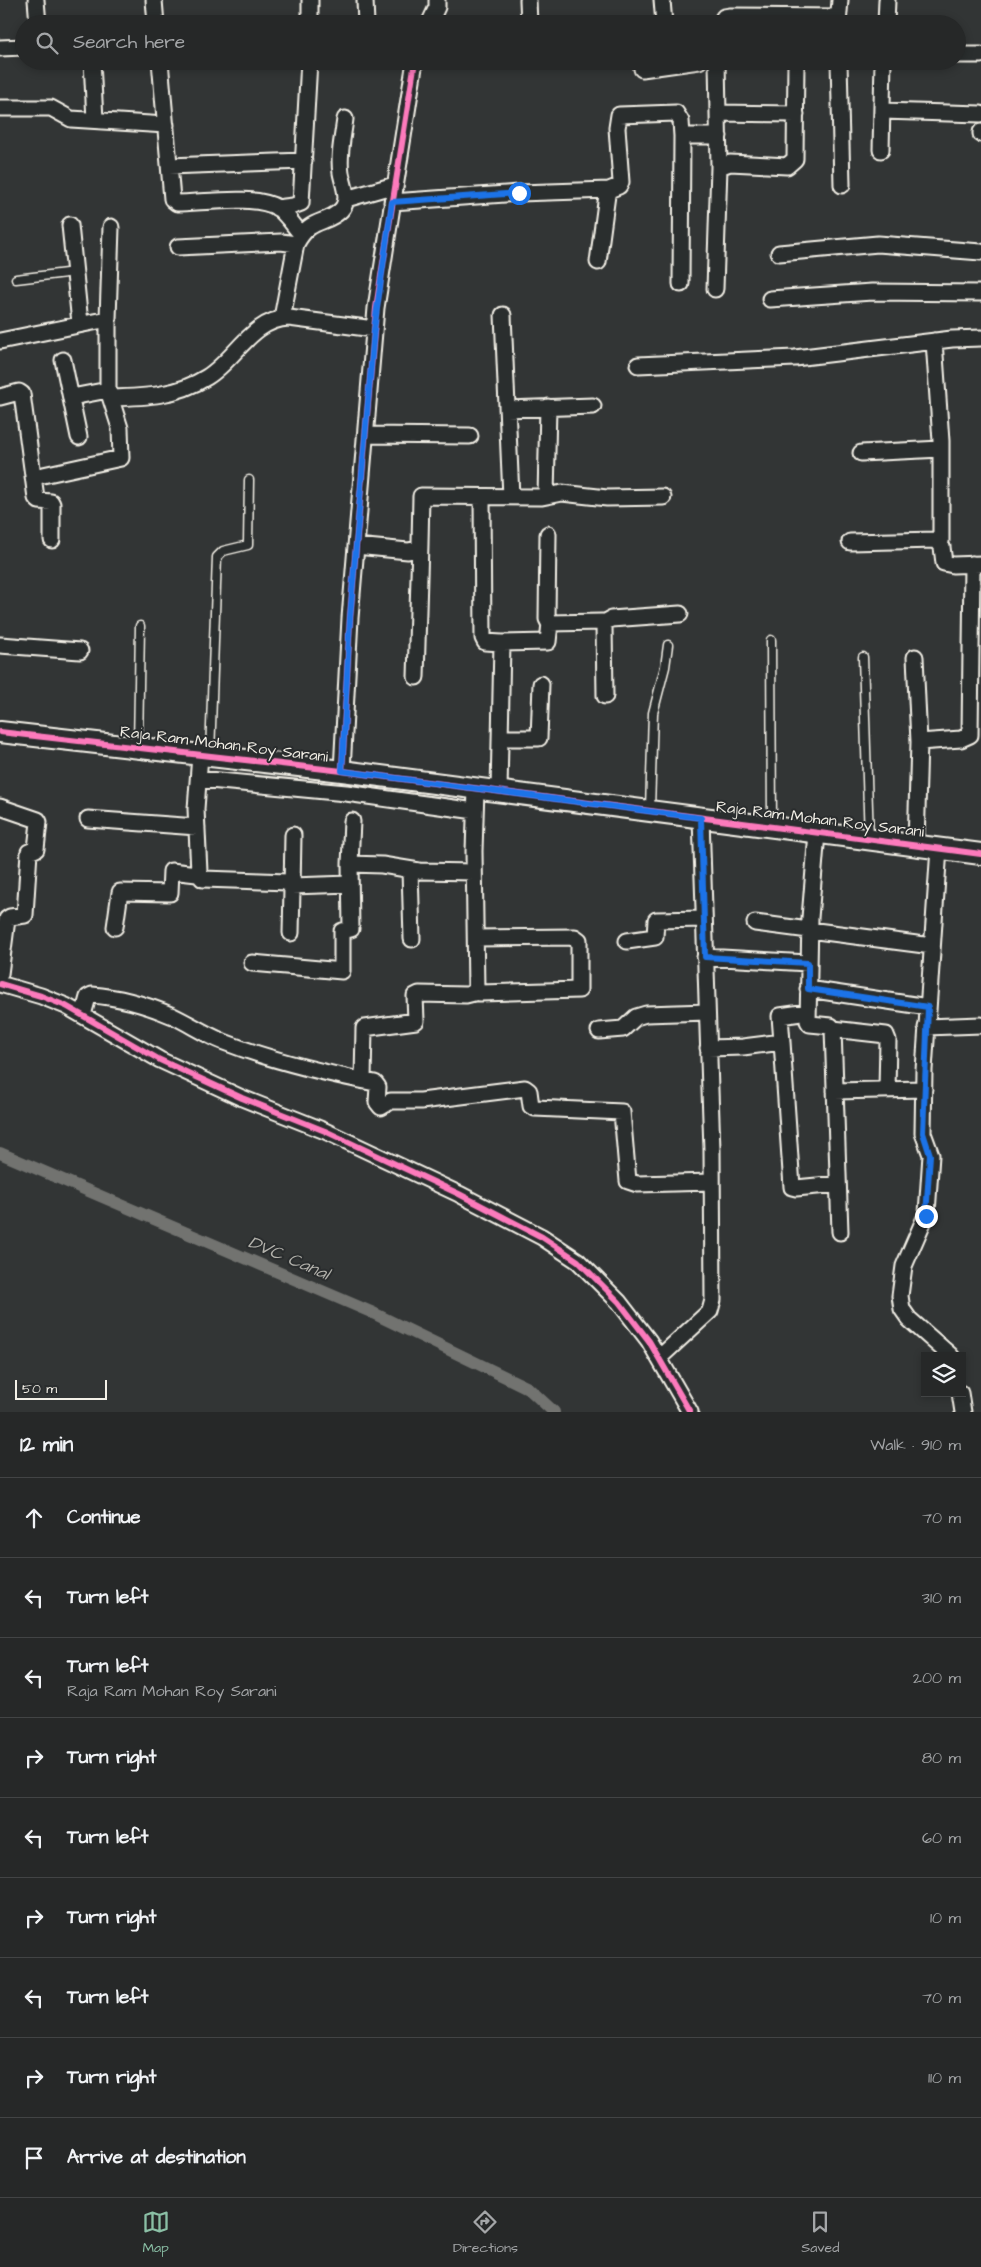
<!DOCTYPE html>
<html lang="en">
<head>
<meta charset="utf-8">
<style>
	body { margin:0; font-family:"Architects Daughter",sans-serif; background:#2e3030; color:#f1f3f6 }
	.controls { position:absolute; right:15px; bottom:15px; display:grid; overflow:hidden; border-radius:0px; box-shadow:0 2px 8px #0003 }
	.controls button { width:45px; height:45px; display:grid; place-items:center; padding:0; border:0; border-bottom:1px solid #424445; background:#262828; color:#f1f3f6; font:25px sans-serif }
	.scale { position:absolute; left:15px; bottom:12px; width:92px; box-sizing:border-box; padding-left:5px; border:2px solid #f4f1e8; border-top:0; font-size:14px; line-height:18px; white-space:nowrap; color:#f4f1e8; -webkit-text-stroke:4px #2a2d2e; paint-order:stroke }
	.stop { position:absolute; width:15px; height:15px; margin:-11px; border:4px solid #1a73e8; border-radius:50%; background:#fff }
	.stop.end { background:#1a73e8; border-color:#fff; box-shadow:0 1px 5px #0008 }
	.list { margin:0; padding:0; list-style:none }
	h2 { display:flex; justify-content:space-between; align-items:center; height:65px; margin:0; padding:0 20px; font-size:21px }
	h2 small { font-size:16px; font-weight:400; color:#a4a6a8 }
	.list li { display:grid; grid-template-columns:32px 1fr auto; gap:15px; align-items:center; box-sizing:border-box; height:80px; padding:0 20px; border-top:1px solid #424445 }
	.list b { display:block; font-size:19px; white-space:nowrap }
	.list p { margin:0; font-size:16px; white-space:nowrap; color:#a4a6a8 }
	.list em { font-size:16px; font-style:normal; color:#a4a6a8 }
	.icon { flex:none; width:28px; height:28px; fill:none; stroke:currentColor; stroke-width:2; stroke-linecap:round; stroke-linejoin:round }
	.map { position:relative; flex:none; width:981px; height:1412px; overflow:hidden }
	.search { position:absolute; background:#262828; box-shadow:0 2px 8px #0003; left:15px; right:15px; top:15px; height:55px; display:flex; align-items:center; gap:12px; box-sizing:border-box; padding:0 18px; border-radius:28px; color:#a4a6a8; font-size:19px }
	.sheet { height:785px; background:#262828 }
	nav { display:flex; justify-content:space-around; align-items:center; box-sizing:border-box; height:70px; border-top:1px solid #424445; background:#262828; font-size:14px; color:#a4a6a8 }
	nav a { display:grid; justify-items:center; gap:2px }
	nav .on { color:#8abfa5 }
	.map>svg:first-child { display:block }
</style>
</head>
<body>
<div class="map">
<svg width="981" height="1412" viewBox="0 0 981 1412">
	<rect width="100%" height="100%" fill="#323535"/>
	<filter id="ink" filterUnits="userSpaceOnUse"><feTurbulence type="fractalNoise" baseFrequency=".02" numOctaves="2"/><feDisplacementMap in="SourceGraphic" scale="10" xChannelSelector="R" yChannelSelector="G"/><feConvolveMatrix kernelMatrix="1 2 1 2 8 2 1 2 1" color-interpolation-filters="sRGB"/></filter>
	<g filter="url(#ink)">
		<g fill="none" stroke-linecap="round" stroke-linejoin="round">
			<path stroke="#727370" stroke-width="12" d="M0,1153L371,1312L528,1388L554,1412"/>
			<g stroke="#f4f1e8" stroke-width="11">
				<path id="lane" d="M16,279L75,272
					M771,640L772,825
					M863,657L869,839
					M138,747L140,626
					M210,754L217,557L223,551L248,545L249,480
					M650,809L653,713L665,667L668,645"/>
			</g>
			<g stroke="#f4f1e8" stroke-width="19">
				<path id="street" d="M36,0L38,24
					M154,0L156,24
					M310,0V24
					M365,0L366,24
					M528,0L529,24
					M662,0L664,24
					M429,24L437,7V0
					M720,24L724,17L730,16L838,17
					M838,24L840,0
					M886,24L887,0
					M0,48L24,47
					M957,55H981
					M92,61L95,120
					M160,61L172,199L177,203C202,203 257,194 278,208C287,215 294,226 301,234
					M717,61L719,167
					M839,61L842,185
					M642,69L699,61
					M0,108H51L71,119L166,125
					M882,111L981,114
					M718,113L796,114
					M981,132V134
					M682,136H719
					M881,150L883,61
					M169,166L304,161
					M346,199L395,185
					M392,202L519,193L609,190
					M277,208L293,206L301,203L309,61
					M70,225L80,323
					M178,247L281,242L296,244
					M779,253L878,244L981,252
					M598,262L607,195L609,190L619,186L621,182L617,128L619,115L676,113L681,121L682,136L681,284
					M715,289L719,167L730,163L787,166L795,159L796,61
					M770,299L872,292L981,293
					M503,315L511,497
					M282,318L296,244C311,216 325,226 341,210C351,200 343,184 341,173C338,156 343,136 345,119
					M0,341L108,319
					M934,341L941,441V542
					M63,360L79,437
					M638,365L795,358L952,339L981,338
					M0,397L19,392L22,394L36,498L39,501L51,502L52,504V540
					M72,397L108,390
					M111,398C145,397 177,396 207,377C235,360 252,319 289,318L374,329
					M507,409L593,406
					M365,435L470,436
					M861,453L941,449
					M34,477L121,458L120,428L108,390V319L111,227
					M546,496L548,407
					M482,497L483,638L485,642L502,643L499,791
					M548,534L547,619L549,623
					M850,542L937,540L942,547L944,563L953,565L981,564
					M356,546L408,551L418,549L420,544L421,496L542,497L562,493L607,498L663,497
					M604,623L611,619L680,614
					M502,643L548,642L550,623L602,622L604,626L605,696
					M0,645L80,651
					M915,657L919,742L916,845
					M416,677L420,544
					M500,738H539L541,684
					M919,742L961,739L970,735L972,564
					M342,771L350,618L376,308L415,61
					M199,779L346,793L475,811
					M0,807L38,820L39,822L36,849L29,852L25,915L10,917L7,919L0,974
					M88,819L197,827
					M817,833L810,918L808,1021L810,1024L831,1026L833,1029L840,1232
					M939,848L924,1070L923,1133L931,1155L927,1213L904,1266L900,1296L902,1309L909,1319L951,1356
					M350,864L352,821
					M410,870L412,939
					M198,874L203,879L287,882L292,889L291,933
					M292,886L350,884
					M292,889L293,835
					M755,923L932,946
					M115,927L120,892L170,893L171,871L197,874L199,872L196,809L200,755
					M476,938L575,937L579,940V990L480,993L476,990L474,851L476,789
					M627,941L655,937L656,920L704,919
					M705,957L808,963
					M252,963L342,971V931L351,929L350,864L382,865L419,871L474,872
					M0,984L41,996L66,1006L160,1060L242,1098L325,1131L459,1194L542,1237L578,1261L619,1302L649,1341L690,1412
					M808,989L928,1007
					M83,1015L88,997L92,995C120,997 147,1005 173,1016C190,1024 206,1035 224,1042C273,1061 324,1073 375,1083L378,1087L377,1102L381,1107L391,1101H421L525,1088L529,1091L531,1106L535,1108L622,1112L628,1181L637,1184L712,1182
					M926,1027L981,1025
					M833,1029L886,1035L888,1040L887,1090
					M599,1031L623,1029L636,1017L646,1014L707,1012
					M782,1042L780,1016L808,1012
					M708,1048L743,1047L782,1042L792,1187L796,1188L838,1184
					M363,1080L364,1028L416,1021L415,996L419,994L466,995L478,992
					M835,1091L924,1089
					M659,1358L710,1311L713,1300L712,1150L701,818
					M960,1393L963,1412"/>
			</g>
			<g stroke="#f4f1e8" stroke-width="24">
				<path id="secondary" d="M0,732L342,771L981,854"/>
			</g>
			<use href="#lane" stroke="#2a2d2e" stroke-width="8"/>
			<use href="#street" stroke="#2a2d2e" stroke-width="15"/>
			<use href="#secondary" stroke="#2a2d2e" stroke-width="20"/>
			<g stroke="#2a2d2e" stroke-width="9">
				<path id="cycleway" d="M0,732L342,771L981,854
					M342,771L350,618L376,308L415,61
					M0,984L41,996L66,1006L160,1060L242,1098L325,1131L459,1194L542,1237L578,1261L619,1302L649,1341L690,1412"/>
			</g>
			<use href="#cycleway" stroke="#fd7abc" stroke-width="6"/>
		</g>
	</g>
	<g fill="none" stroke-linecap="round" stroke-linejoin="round" filter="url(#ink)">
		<path stroke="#1a73e8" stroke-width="6" d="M519,193L392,202L374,330L350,618L342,771L701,818L705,957L808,963V989L928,1007L923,1133L930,1155L926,1216"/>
	</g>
	<g text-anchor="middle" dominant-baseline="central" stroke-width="4" stroke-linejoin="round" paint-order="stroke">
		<g font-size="16" fill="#f4f1e8" stroke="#2a2d2e">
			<text transform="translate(224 744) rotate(7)">Raja Ram Mohan Roy Sarani</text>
			<text transform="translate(820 819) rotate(7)">Raja Ram Mohan Roy Sarani</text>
		</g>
		<g font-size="18" font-style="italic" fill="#b3b2ac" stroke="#2a2d2e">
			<text transform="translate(289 1258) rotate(23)">DVC Canal</text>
		</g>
	</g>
</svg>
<div class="controls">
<button><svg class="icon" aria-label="layers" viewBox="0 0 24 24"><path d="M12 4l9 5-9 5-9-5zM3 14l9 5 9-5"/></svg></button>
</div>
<div class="scale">50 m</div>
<div class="stop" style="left:519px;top:193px"></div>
<div class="stop end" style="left:926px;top:1216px"></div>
<div class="search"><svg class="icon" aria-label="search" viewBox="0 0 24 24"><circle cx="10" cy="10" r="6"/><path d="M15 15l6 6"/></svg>Search here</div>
</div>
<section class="sheet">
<h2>12 min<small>Walk · 910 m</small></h2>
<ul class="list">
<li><svg class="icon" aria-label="ahead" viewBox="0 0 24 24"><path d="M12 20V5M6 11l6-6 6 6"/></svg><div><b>Continue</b></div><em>70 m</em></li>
<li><svg class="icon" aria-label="left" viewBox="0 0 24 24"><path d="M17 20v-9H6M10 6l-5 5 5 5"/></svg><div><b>Turn left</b></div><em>310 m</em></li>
<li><svg class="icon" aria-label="left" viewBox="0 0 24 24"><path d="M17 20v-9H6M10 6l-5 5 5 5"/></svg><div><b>Turn left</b><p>Raja Ram Mohan Roy Sarani</p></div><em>200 m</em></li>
<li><svg class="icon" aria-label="right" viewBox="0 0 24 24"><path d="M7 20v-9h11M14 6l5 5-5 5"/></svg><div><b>Turn right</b></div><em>80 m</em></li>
<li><svg class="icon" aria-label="left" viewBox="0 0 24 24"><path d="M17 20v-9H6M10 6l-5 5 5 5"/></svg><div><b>Turn left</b></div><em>60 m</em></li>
<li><svg class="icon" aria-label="right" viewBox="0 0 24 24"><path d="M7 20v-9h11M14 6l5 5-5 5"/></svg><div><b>Turn right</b></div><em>10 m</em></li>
<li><svg class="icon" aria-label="left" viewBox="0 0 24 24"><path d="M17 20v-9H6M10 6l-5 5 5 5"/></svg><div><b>Turn left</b></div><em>70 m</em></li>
<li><svg class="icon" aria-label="right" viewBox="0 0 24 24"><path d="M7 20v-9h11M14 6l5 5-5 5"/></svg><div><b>Turn right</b></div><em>110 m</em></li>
<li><svg class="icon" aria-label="arrive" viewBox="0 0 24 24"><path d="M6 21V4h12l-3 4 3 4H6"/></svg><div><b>Arrive at destination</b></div></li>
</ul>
</section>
<nav>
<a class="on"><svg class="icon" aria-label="map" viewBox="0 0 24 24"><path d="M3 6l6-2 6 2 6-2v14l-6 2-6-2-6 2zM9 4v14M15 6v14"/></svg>Map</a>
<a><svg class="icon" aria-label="directions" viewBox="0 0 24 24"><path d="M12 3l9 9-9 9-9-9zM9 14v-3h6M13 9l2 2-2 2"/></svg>Directions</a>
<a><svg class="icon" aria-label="saved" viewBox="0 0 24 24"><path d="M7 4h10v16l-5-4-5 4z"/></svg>Saved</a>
</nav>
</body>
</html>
